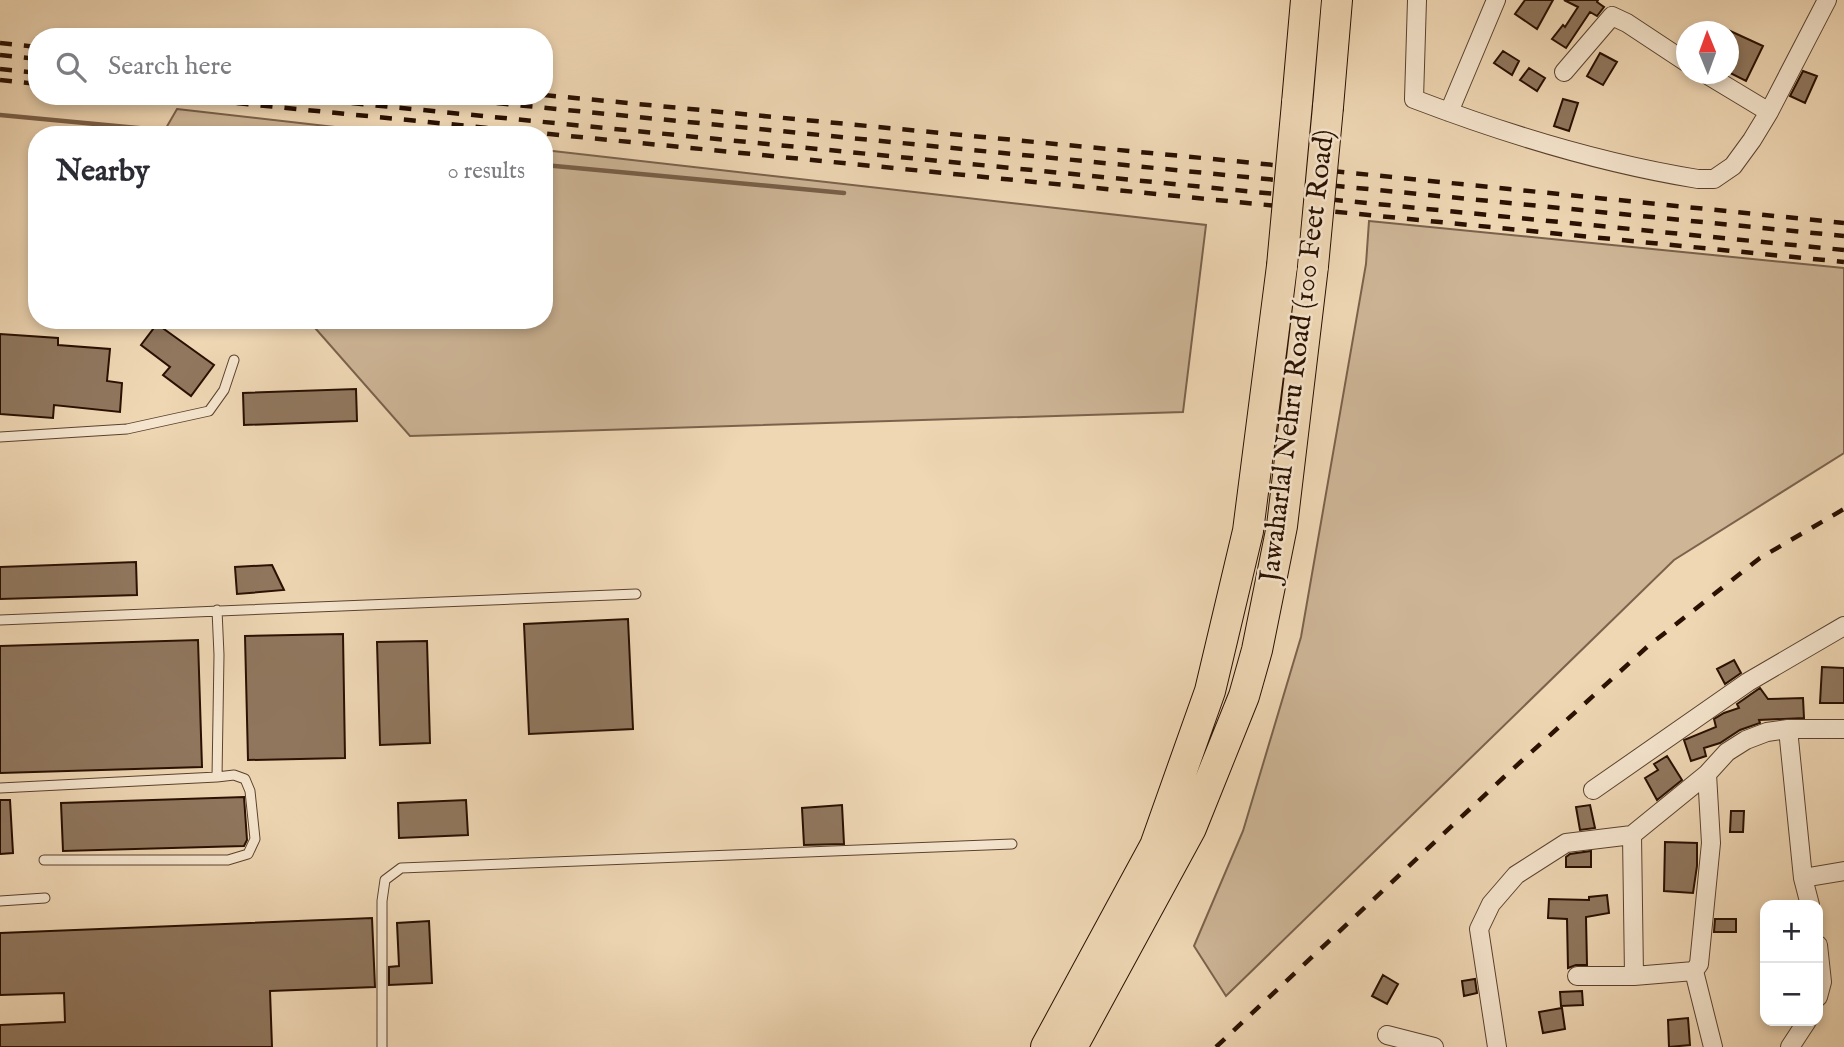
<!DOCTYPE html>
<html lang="en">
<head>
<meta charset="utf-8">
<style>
	body { margin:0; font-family:"IM FELL English",serif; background:#f2f2f3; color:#2b2b33 }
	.controls { position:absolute; right:21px; bottom:21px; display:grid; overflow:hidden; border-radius:14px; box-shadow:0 4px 10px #0003 }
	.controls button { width:63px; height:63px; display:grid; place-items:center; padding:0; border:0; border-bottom:2px solid #e1e1e2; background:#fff; color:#2b2b33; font:35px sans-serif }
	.compass { position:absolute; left:1676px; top:21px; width:63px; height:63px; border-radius:50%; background:#fff; box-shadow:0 4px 10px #0003; rotate:359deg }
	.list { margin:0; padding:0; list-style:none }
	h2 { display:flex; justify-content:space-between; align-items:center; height:91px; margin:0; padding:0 28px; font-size:30px }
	h2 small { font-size:23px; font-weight:400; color:#7c7c81 }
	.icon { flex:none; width:38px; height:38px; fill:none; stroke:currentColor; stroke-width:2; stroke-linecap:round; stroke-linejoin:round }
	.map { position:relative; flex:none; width:1844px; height:1047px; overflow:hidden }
	.search { position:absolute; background:#fff; box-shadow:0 4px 10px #0003; left:28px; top:28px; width:525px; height:77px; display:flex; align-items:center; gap:18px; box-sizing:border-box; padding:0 24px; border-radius:28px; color:#7c7c81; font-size:26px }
	.panel { position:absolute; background:#fff; box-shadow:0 4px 10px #0003; left:28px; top:126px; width:525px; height:203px; border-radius:28px }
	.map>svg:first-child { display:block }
</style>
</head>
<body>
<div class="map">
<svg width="1844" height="1047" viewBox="0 0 1844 1047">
	<rect width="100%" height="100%" fill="#efd7b4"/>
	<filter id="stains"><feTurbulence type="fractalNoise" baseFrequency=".00286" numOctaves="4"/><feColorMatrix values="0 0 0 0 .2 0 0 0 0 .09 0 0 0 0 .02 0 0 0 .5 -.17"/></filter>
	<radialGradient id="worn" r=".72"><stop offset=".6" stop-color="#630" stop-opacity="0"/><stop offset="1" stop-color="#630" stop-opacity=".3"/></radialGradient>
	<path fill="#cdb596" stroke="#7b624c" stroke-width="2" d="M177,109L405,135H162Z
		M544,150L1206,225L1183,412L410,436L308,320H544Z
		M1369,221L1844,268V453L1674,560L1226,996L1194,946L1243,831L1301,637L1366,264Z"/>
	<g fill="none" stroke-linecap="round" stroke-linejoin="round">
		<path stroke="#785f48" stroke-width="4.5" d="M0,115L212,135
			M544,165L844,193"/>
	</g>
	<path fill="#90775e" stroke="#291001" stroke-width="2" d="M1525,0H1553L1537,29L1515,14Z
		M1564,0H1598L1597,2L1604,7L1597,16L1590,12L1566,48L1552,39L1563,25L1565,27L1578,7Z
		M1728,30L1763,46L1746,81L1728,72Z
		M1503,51L1519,61L1512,75L1494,63Z
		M1600,53L1617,62L1603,85L1587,76Z
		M1529,68L1545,78L1537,91L1520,80Z
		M1803,71L1817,76L1805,103L1790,96Z
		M1563,99L1578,103L1569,131L1554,126Z
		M157,324L214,365L191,396L163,375L170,367L141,345Z
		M0,334L58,338V345L110,349L107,381L122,383L120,412L54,405L53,418L0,414Z
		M356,389L357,421L244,425L243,393Z
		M136,562L137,595L0,599V567Z
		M272,565L284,590L237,594L235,567Z
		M628,619L633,729L529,734L524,624Z
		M343,634L345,758L248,760L245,636Z
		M198,640L202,767L0,773V646Z
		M427,641L430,743L380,745L377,642Z
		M1734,660L1741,673L1725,684L1717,669Z
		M1822,667L1844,668V703H1820Z
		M1760,688L1768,699L1803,698L1804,718L1759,720L1760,723L1740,730L1720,743L1704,748L1706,756L1691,761L1684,740L1716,727L1714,719L1724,713L1739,708L1737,704Z
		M1667,756L1682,780L1657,800L1645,778L1658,770L1654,764Z
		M244,797L247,840L244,846L63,851L61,803Z
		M0,800H10L13,853L0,854Z
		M466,800L468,835L399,838L398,803Z
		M842,805L844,844L804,845L802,808Z
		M1590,805L1595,828L1580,830L1576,807Z
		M1731,811H1744L1743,832H1730Z
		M1665,842L1697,843V866L1693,893L1664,891Z
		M1591,851V867H1566V857L1570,854Z
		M1607,895L1609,913L1586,917L1587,965H1576L1568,968L1567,919L1548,918L1549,899L1589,900V897Z
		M372,918L375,987L270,991L272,1047H0V1025L65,1022L64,993L0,995V933Z
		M1715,919H1736V932H1714Z
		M429,921L432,983L389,985V967L399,966L397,923Z
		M1383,975L1398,984L1387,1004L1372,996Z
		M1475,979L1477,993L1464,996L1462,981Z
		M1582,991L1583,1005L1561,1006L1560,992Z
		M1562,1008L1565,1029L1543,1033L1539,1012Z
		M1688,1018L1690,1045L1669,1047L1668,1020Z"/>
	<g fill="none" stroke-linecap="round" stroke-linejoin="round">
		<g stroke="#5a422e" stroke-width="11">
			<path id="service" d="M0,437L127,429L209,411L224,390L234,360
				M0,620L636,594
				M0,788L217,777L219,655L217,610
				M44,860H228L248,854L255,839L250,791L245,779L234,775L217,777
				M0,901L45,898
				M382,1047V901L385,880L401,868L1012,844"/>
		</g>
		<g stroke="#5a422e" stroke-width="20">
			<path id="minor" d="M1417,0L1414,99C1503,133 1605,164 1698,179H1714L1733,166L1752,140L1769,112L1827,0
				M1564,72L1612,16L1627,23L1686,62
				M1706,74L1769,112
				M1449,112L1496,0
				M1788,729L1803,878L1810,905
				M1593,790L1748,682L1844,626
				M1632,835L1634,976
				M1803,878L1844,871
				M1818,945L1822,982L1818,997
				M1694,971L1713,1047
				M1577,976H1634L1694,971L1699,964L1711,843L1707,774
				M1387,1035L1434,1047
				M1497,1047L1479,929L1491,904L1516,875L1566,843L1632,835L1707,774L1727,752L1746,740L1767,732L1788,729H1844
				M1790,1047L1807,1021"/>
		</g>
		<g stroke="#291001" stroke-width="32">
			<path id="primary" d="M1297,103L1306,0
				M1328,107L1337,0
				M1046,1047L1155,846L1210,691L1248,531L1282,266
				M1072,1047L1191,828L1244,696L1257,650L1282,526L1313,266"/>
		</g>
		<use href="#service" stroke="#f5e5ce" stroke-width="9"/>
		<use href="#minor" stroke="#f5e5ce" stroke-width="18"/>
		<use href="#primary" stroke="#efd7b4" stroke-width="30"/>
		<path stroke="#291001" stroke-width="4.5" stroke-dasharray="12 12" stroke-linecap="butt" d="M0,43L37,47
			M0,55L37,59
			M0,69L37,73
			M0,80L37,84
			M544,95L1244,162L1844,223
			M165,96L1844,262
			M280,96L1844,250
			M425,96L1844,236
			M1216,1047L1504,777L1647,647L1760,558L1844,509"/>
		<g stroke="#291001" stroke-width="32" stroke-linecap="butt">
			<path id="primary-bridge" d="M1282,266L1297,103
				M1313,266L1328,107"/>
		</g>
		<use href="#primary-bridge" stroke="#efd7b4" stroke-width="30"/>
	</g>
	<g text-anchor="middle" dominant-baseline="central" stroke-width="5" stroke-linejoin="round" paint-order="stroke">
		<g font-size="28" fill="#291001" stroke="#f5e5ce">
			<text transform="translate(1298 356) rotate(-83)">Jawaharlal Nehru Road (100 Feet Road)</text>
		</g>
	</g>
	<rect width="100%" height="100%" filter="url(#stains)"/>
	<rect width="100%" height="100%" fill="url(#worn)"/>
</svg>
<div class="controls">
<button>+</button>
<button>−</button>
</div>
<svg class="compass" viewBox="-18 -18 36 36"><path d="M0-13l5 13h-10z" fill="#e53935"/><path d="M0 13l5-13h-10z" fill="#7c7c81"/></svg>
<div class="search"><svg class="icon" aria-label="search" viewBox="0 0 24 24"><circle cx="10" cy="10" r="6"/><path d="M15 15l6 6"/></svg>Search here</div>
<section class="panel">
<h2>Nearby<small>0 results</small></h2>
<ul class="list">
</ul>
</section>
</div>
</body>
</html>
